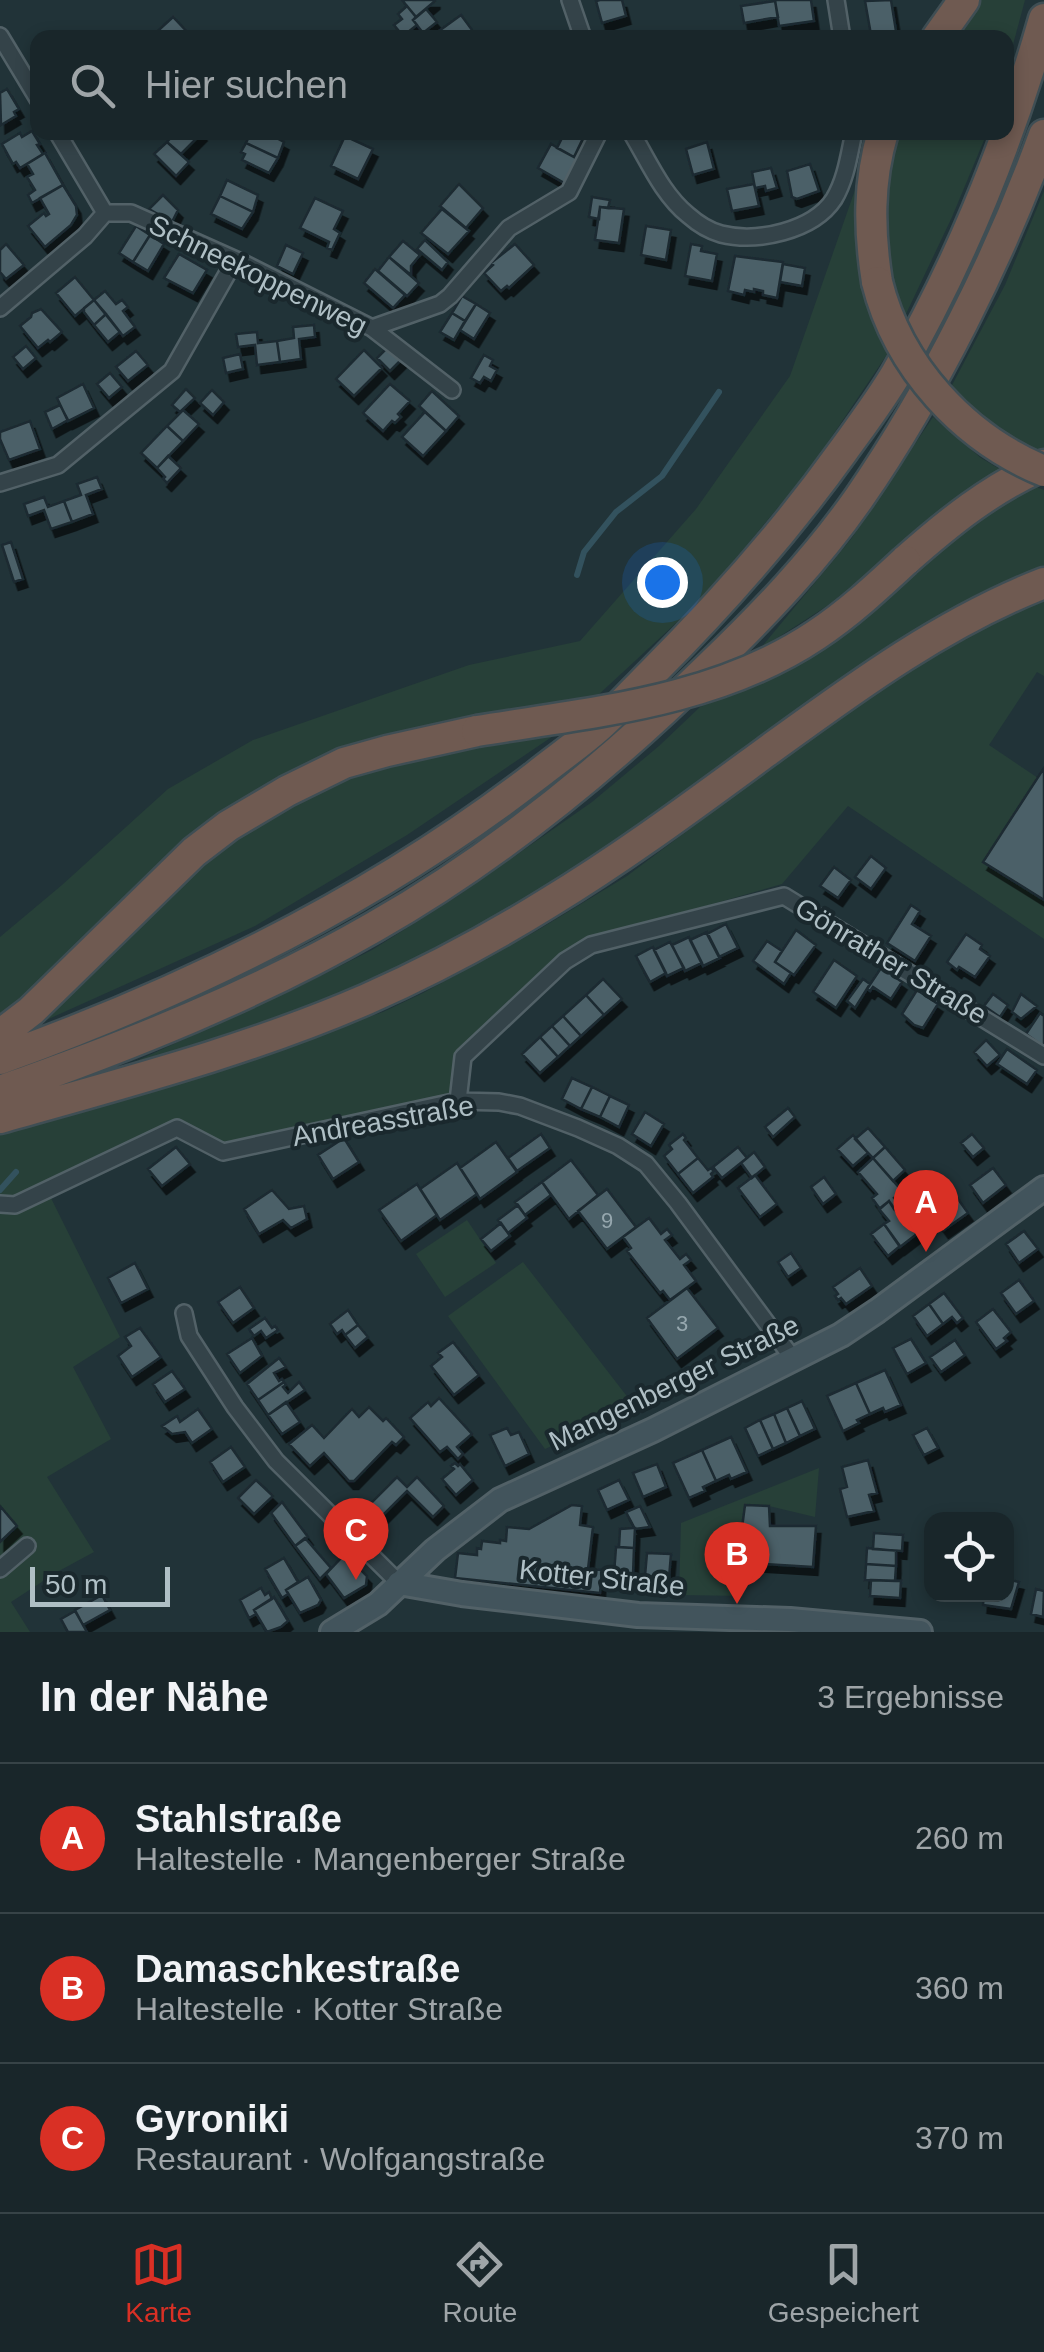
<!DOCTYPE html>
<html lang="de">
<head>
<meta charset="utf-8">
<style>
	body { margin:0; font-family:Helvetica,sans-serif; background:#263236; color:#f1f3f6 }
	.controls { position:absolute; right:30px; bottom:30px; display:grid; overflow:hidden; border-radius:20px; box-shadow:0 5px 15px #0003 }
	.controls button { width:90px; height:90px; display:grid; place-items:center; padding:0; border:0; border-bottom:2px solid #374347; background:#19262a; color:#f1f3f6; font:50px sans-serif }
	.scale { position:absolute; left:30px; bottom:25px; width:140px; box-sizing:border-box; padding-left:10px; border:5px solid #afbfc5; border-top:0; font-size:28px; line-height:35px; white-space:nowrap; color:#afbfc5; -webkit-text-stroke:8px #1a282d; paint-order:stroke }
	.you { position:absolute; left:662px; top:582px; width:35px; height:35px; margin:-25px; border:8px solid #fff; border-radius:50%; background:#1a73e8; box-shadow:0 0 0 15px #1a73e833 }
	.badge { display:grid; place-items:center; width:65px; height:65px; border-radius:50%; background:#d93025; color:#fff; font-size:32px; font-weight:700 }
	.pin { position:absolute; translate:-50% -82px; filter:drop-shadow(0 2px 5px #0008) }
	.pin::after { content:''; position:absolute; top:52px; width:35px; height:30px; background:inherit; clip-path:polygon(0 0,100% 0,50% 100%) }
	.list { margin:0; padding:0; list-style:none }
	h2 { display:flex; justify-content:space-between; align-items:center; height:130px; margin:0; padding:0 40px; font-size:42px }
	h2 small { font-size:32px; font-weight:400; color:#9fa5a8 }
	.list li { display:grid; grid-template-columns:65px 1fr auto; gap:30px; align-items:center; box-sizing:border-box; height:150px; padding:0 40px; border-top:2px solid #374347 }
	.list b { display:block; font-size:38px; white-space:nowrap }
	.list p { margin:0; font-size:32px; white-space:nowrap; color:#9fa5a8 }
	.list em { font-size:32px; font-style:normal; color:#9fa5a8 }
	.icon { flex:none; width:55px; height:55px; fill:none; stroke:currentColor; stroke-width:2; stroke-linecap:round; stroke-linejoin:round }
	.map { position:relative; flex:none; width:1044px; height:1632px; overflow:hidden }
	.search { position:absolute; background:#19262a; box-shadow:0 5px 15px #0003; left:30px; right:30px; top:30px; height:110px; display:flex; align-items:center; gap:25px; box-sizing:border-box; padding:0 35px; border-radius:20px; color:#9fa5a8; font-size:38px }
	.sheet { height:580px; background:#19262a }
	nav { display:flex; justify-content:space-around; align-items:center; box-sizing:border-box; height:140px; border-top:2px solid #374347; background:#19262a; font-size:28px; color:#9fa5a8 }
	nav a { display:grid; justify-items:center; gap:5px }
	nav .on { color:#d93025 }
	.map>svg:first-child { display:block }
</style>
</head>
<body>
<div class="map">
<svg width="1044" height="1632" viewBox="0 0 1044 1632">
	<defs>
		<filter id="shadow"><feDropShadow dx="4.5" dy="8" stdDeviation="0" flood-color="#0009"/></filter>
	</defs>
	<rect width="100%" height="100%" fill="#213338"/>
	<path fill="#274038" d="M980,0H1025L1007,67L1006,38H954Z
		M898,133H987L952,217L905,316L891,279L882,204L892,153Z
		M855,190C857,253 863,294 888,353L810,469L703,598L596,697L475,716L398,732L348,748L295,770L242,800L198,830L149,873L48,976L0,1015V937L62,885L168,789L253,740L469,665L580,641L696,509L790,376Z
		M1044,191V451L1040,452L996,427L951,387L1005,285Z
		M933,417L981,458L1003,471L963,495L830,604L760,649L851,539Z
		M1026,483L1044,490V570L992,591L895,644L818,695L610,848L473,935L328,1001L119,1069L298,987L372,950L456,897L592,802L659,746L700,707L739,691L816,651L905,575Z
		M1044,599V676L1037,672L989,745L1038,778L983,862L1044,900V939L848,806L782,884L587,940L552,965L460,1049L454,1097L225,1144L178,1119L44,1184L120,1337L73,1367L111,1439L47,1477L94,1552L57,1572L11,1602L30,1632H0V1132L178,1083L383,1012L423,993L538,930L627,876L812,737L888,684L985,626Z
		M559,732L407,835L255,926L33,1026L227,841L288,803L354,772L413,754Z
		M467,1220L496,1263L445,1297L416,1254Z
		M523,1262L636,1408L545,1449L448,1316Z
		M819,1468L815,1517L769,1506L748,1545L743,1596L679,1595L681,1523Z"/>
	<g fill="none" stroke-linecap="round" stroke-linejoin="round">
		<path stroke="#33525e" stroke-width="6" d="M577,575L584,552L616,512L662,476L719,392
			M0,1190L16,1172"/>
	</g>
	<path fill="#4c6067" stroke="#1c2a30" stroke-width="2.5" filter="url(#shadow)" d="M402,0H435V1L416,17Z
		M600,0H622L626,16L602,23L596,1Z
		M811,0L814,21L779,26L775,0Z
		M891,0L896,31L871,35L865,1Z
		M775,1L778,17L744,23L741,6Z
		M407,6L416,17L413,20L417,25L403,36L394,25L402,19L398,14Z
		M426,9L437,22L423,33L413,20Z
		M461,15L478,38H433L432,36Z
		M173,17L193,38H150Z
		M7,89L19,109L14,112L16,116L1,125L0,93Z
		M32,131L40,144L37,145L43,154L20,168L16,162L13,164L2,144L20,133L22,137Z
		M176,132H201L202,133L181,154L167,142Z
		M251,132H265L284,142L278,158L246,143Z
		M565,132H586L574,157L557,148Z
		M345,136L373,149L358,179L331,166Z
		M167,142L189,162L176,176L154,154Z
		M707,142L714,169L693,175L686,149Z
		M246,143L278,158L269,173L242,160L245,154L241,152Z
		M551,144L579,160L566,184L538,168Z
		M45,153L63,185L32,203L28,195L35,190L27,177L33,174L27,164Z
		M810,164L819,191L797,199L792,197L787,171Z
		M771,168L777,188L766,191L765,186L755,188L752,172Z
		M227,180L258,195L253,212L220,196Z
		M459,184L483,208L466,228L440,206Z
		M754,184L759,206L732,211L727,189Z
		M63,185L76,206L77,215L71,225L45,247L28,226L44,213L46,216L49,214L40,198Z
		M163,195L178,210L172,222L149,209Z
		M220,196L253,212L242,229L211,214Z
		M592,197L610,200L608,208L600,207L599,219L589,217Z
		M315,198L343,211L334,229L340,233L332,250L327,248L329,242L300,228Z
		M600,207L624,209L619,243L595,240Z
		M442,209L469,231L448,254L421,233Z
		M136,226L150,235L133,262L119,253Z
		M646,226L671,230L666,260L641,255Z
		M150,235L164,244L148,271L133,262Z
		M425,240L448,262L442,270L417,249Z
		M403,241L420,255L411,266V275L389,257Z
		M6,244L24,265L6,279L0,272V250Z
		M515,244L534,265L509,288L507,286L501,291L484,273L493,265L491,263Z
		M691,244L702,246L701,251L717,254L712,281L685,276Z
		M286,245L303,253L293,274L277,266Z
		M179,254L207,270L193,293L164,278Z
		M735,256L783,262L777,298L763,295V291L754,289V292L745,290L744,295L728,291Z
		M389,257L419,283L407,296L378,271Z
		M783,264L805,268L802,286L780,282Z
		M375,269L405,295L393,308L364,283Z
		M75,277L94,300L75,316L56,293Z
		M105,291L116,304L122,300L128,307L123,311L135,327L123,336L94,300Z
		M462,296L476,304L465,321L452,313Z
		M94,300L106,314L94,325L84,312V308Z
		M476,304L490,313L474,339L460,330Z
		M41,309L62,332L50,342L48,340L38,348L20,326L31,317L32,313Z
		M452,313L465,321L454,340L440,332Z
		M106,314L120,332L108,342L94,325Z
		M314,325L315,337L299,339L301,359L280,362L277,341L294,338L293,327Z
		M257,332L258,343L277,341L280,362L257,365L255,345L238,347L236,334Z
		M26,346L36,358L23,369L13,357Z
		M388,347L402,359L390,371L377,358Z
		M364,350L382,368L354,396L336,379Z
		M136,351L148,365L128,381L116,367Z
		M240,354L243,369L226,373L223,358Z
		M484,355L493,360L490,366L497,370L491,381L484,377L480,383L471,378Z
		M110,373L122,387L109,398L97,384Z
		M83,384L94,408L68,421L57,398Z
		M390,384L410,401L398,414L401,417L395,423L392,421L383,431L363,413Z
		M186,389L195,398L180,412L172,405Z
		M212,390L224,402L213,415L200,403Z
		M432,391L459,416L446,431L419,406Z
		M60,405L68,420L52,429L45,412Z
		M183,410L199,424L183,441L167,426Z
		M425,412L446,431L423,456L402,437Z
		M30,421L40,449L9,460L0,439V432Z
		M167,426L183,441L157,468L141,453Z
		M168,456L181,468L167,483L163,479L165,477L157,468Z
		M97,477L102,489L86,495L93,514L72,522L64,501L81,495L77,484Z
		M44,497L48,507L64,501L72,522L51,529L44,510L28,516L24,504Z
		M11,542L23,579L14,582L2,545Z
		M1044,768V900L983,862Z
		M871,856L886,868L871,889L855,877Z
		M834,867L851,880L838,898L820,886Z
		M911,905L920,911L912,924L931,936L915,961L887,943Z
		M726,924L738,948L719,957L707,934Z
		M796,930L816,945L794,975L775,962Z
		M707,932L720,958L703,966L690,940Z
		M966,934L982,945L980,949L990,956L975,977L959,967L957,970L947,962Z
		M689,937L702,963L685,971L672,945Z
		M767,941L782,951L775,962L791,973L784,984L753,961Z
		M670,942L684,968L667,976L654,950Z
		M653,947L666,973L650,982L636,956Z
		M834,960L857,976L836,1008L813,992Z
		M883,965L897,974L895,977L902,982L891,999L873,987L870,991L867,989Z
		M603,979L622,999L604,1015L586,995Z
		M863,979L870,984L855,1008L847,1001Z
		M917,990L938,1004L923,1028L914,1025L902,1014Z
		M993,994L1008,1005L1000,1017L984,1006Z
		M1021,994L1037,1006L1021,1019L1012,1012Z
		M586,995L604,1015L581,1036L563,1016Z
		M1040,1013L1044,1016V1047L1026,1034Z
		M563,1016L581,1036L570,1046L552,1026Z
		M552,1026L570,1046L558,1057L540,1037Z
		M540,1037L558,1057L540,1073L522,1054Z
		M986,1040L1000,1055L987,1066L974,1052Z
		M1007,1049L1037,1070L1027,1084L997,1064Z
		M572,1078L592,1087L581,1109L562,1099Z
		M592,1087L610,1096L600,1117L581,1109Z
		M610,1096L629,1105L619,1127L600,1117Z
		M788,1108L795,1117L773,1137L765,1127Z
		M645,1112L664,1124L651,1146L632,1134Z
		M868,1128L885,1147L873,1158L855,1139Z
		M541,1134L550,1148L517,1171L508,1158Z
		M683,1134L686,1138L684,1140L698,1158L678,1174L664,1156L672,1149L669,1145Z
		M972,1134L984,1148L973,1157L961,1143Z
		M853,1135L868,1153L853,1166L837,1149Z
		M344,1138L359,1162L333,1179L318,1155Z
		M496,1142L517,1172L480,1199L460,1168Z
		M176,1147L190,1164L162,1186L148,1169Z
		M738,1147L747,1158L722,1178L713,1167Z
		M885,1147L905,1170L893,1181L873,1158Z
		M754,1152L765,1167L752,1178L741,1163Z
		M698,1158L708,1170L711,1168L714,1171L711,1174L713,1177L693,1193L678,1174Z
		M873,1158L902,1191L894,1198L900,1205L894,1209L889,1201L880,1209L872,1198L877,1194L858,1172Z
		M571,1160L598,1195L569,1219L542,1182Z
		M457,1163L477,1194L440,1220L420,1189Z
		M993,1168L1006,1185L983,1203L970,1185Z
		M755,1175L777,1204L760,1217L738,1188Z
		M824,1177L836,1194L823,1204L811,1187Z
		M542,1182L551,1195L525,1215L515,1202Z
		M417,1184L437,1215L401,1241L379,1210Z
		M607,1189L636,1227L607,1249L578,1211Z
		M948,1189L951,1194L953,1192L968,1213L944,1230L926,1205Z
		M272,1190L289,1209L304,1206L307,1219L291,1228L283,1220L259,1234L244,1209Z
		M889,1201L898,1214L906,1208L922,1230L900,1247L884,1224L889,1221L879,1209Z
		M518,1205L527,1218L508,1233L498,1220Z
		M649,1218L661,1234L667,1229L672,1235L665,1240L680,1259L686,1254L691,1260L684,1265L696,1281L670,1300L663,1291L660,1293L627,1251L631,1248L623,1237Z
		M501,1223L510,1236L491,1251L481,1239Z
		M884,1224L900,1246L888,1256L871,1234Z
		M1024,1231L1038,1249L1019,1263L1006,1244Z
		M791,1253L801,1268L788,1277L778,1262Z
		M135,1263L148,1289L121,1303L108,1278Z
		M860,1268L872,1286L846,1304L841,1298L838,1300L835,1296L838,1294L833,1287Z
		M1019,1280L1034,1301L1016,1314L1001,1293Z
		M240,1287L254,1308L233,1323L218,1302Z
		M687,1288L718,1328L677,1359L647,1318Z
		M944,1293L963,1318L957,1323L952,1317L943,1324L929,1304Z
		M929,1304L943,1324L927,1336L913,1316Z
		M993,1309L1011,1332L1004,1338L1007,1341L996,1349L976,1322Z
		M348,1310L358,1325L345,1335L342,1330L337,1334L330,1324Z
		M265,1318L272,1328L275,1326L278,1330L266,1338L261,1331L254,1336L249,1329Z
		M358,1325L368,1337L355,1348L345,1335Z
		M140,1328L161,1357L132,1377L118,1356L131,1346L125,1337Z
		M252,1338L262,1356L240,1373L227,1354Z
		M911,1339L926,1363L907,1374L893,1348Z
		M955,1340L965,1355L941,1372L930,1357Z
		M453,1342L479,1375L454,1395L431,1366L442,1357L438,1353Z
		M279,1358L286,1367L274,1373L279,1381L282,1379L284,1382L258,1400L247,1384Z
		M885,1370L901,1405L885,1412L883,1408L870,1414L856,1383Z
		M172,1371L185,1389L165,1402L153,1384Z
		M284,1382L286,1385L283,1387L288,1393L299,1382L305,1390L268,1415L258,1400Z
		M856,1383L870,1414L857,1420L859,1423L843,1431L827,1396Z
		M439,1398L472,1434L457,1447L463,1454L458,1459L447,1447L440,1452L410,1418L428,1402L431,1406Z
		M802,1401L815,1429L800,1436L787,1408Z
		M286,1402L300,1422L282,1434L268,1415Z
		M369,1407L383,1421L386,1418L404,1437L396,1445L392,1442L354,1481H349L324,1453L310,1466L289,1444L312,1425L324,1438L352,1409L359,1417Z
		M787,1408L800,1436L786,1443L774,1414Z
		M198,1409L212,1429L192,1443L185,1432L172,1434L162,1426L177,1416L180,1422Z
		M774,1414L786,1443L773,1449L760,1420Z
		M760,1420L773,1449L758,1456L745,1428Z
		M507,1428L511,1435L519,1432L529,1454L505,1466L490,1435Z
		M927,1428L938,1448L924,1455L913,1435Z
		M731,1437L747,1472L731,1479L729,1475L716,1481L702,1450Z
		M231,1447L245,1467L223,1482L210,1462Z
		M702,1450L716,1481L703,1487L705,1491L689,1498L673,1463Z
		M868,1460L877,1493L869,1495L874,1511L847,1517L840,1489L847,1487L842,1467Z
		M455,1463L458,1466L460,1464L473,1480L456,1495L442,1479L454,1469L451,1466Z
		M657,1464L666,1487L643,1497L633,1473Z
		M397,1477L407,1487L417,1477L444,1506L433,1517L407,1491L371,1527L359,1515Z
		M256,1480L273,1496L254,1514L238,1498Z
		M619,1480L629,1500L607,1510L598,1490Z
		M282,1502L308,1537L295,1546L271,1513Z
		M572,1505L582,1506L580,1525L593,1527L588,1569L602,1570L600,1593L455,1578L458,1553L477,1555V1548L481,1549L482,1541L500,1543V1540L506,1541L507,1527L529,1529Z
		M745,1505L769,1506L770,1526H816L813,1567L746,1563L748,1545L740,1543Z
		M0,1506L17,1526L0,1542Z
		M640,1506L650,1527L635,1529L626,1512Z
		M633,1528H635L634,1548L619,1547L620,1529Z
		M874,1533L903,1535L902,1551L873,1549Z
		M305,1538L331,1568L320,1579L295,1546Z
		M616,1547L634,1548L633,1575L614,1574Z
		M867,1548L896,1551V1566L866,1564Z
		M647,1553L671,1554L669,1578L645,1576Z
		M345,1554L367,1576L366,1585L344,1598L326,1574Z
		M284,1558L298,1582L286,1590L288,1594L282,1598L265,1569Z
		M866,1564L896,1566L895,1581L865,1580Z
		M308,1577L321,1600L318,1605L300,1613L286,1590Z
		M1006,1579L1019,1582L1011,1609L983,1605L984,1594H1006Z
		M871,1580L901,1581L900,1598L870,1596Z
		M261,1588L265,1595L269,1592L272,1599L254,1610L256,1614L249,1618L240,1600Z
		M1036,1589L1044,1591L1043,1617L1031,1614Z
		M102,1595L110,1610L83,1625L75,1610Z
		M274,1597L288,1621L281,1627L267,1632L254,1610Z
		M75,1611L87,1632H68L61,1619Z"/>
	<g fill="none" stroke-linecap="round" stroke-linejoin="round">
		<g stroke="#526167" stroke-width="20">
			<path id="street" d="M570,0L583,38
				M836,0L842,38
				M0,36L38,99
				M631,132C648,160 662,194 688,215C697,223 710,231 721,234C757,243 813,231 834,199C846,179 849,155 854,132
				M105,213H131L245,264L372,328L452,390
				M0,308L85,236L105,213L57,132
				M372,328L440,304L450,296L509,228L569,192L599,132
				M0,483L58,465L172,371L235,260
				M458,1101L463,1057L565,961L591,945L784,896L1044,1056
				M0,1204L15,1205L177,1128L223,1152L458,1101L499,1102L520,1106L578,1128L618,1146L646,1164L678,1203L794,1360
				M184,1313L189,1336L235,1407L276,1461L399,1583
				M0,1569L27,1546"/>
		</g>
		<g stroke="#526167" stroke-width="28">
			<path id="secondary" d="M399,1583L462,1594L638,1615L790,1620L920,1632
				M332,1632L378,1604L435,1550L500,1500L653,1430L841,1335L877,1311L1044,1188"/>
		</g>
		<g stroke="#3f4e54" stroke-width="35">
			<path id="highway" d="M937,38L964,0
				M877,282C869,231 868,182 883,132
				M905,561C948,523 991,488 1044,465
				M0,1035L31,1011L194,852L228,826L287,791L344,763L387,751L477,731
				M0,1059C188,991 378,898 537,775C557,759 579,744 598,727C617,710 634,691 652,673C723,602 785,532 843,451C861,426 880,401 896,374C960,263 1009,142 1044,19
				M0,1091C128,1046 256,995 374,927C497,857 607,767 708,668C763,615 815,561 859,498C933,391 1000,257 1044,135
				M0,1118C123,1083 250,1050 367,999C430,971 490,939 548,903C624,857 695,804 766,752C854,688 942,623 1044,583"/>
		</g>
		<use href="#street" stroke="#344349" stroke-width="15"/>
		<use href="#secondary" stroke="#42545c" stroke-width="22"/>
		<use href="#highway" stroke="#6f5a51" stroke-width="30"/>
		<g stroke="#3f4e54" stroke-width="35" stroke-linecap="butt">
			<path id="highway-bridge" d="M877,282C898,367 964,438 1044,471
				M477,731C593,712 716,702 816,635C848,614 877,587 905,561"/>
		</g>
		<use href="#highway-bridge" stroke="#6f5a51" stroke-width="30"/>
	</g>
	<g text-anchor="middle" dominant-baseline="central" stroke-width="8" stroke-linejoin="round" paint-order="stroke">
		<g font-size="22" fill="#96a7ae">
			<text x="607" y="1220">9</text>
			<text x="682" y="1323">3</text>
		</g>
		<g font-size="28" fill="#afbfc5" stroke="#1a282d">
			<text transform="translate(258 275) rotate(26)">Schneekoppenweg</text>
			<text transform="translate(891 961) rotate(31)">Gönrather Straße</text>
			<text transform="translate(383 1121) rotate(-10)">Andreasstraße</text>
			<text transform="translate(674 1383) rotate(-26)">Mangenberger Straße</text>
			<text transform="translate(602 1578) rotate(6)">Kotter Straße</text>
		</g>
	</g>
</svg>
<div class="controls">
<button><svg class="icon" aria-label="locate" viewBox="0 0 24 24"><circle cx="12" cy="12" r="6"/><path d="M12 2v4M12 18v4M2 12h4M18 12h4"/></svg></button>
</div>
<div class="scale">50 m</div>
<div class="you"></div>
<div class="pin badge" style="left:926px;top:1252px">A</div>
<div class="pin badge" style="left:737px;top:1604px">B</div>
<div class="pin badge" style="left:356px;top:1580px">C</div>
<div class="search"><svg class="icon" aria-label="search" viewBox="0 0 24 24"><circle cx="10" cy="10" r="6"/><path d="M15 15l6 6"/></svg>Hier suchen</div>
</div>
<section class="sheet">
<h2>In der Nähe<small>3 Ergebnisse</small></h2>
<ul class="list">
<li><span class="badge">A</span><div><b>Stahlstraße</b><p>Haltestelle · Mangenberger Straße</p></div><em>260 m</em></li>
<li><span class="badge">B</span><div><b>Damaschkestraße</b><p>Haltestelle · Kotter Straße</p></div><em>360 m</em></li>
<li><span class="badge">C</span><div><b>Gyroniki</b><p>Restaurant · Wolfgangstraße</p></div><em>370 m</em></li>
</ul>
</section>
<nav>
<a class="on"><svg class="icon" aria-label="map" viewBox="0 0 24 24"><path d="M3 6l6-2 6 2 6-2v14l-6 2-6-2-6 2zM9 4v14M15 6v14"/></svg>Karte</a>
<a><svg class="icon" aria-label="directions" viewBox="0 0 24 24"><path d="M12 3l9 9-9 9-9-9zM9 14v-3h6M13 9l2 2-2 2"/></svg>Route</a>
<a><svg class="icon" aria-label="saved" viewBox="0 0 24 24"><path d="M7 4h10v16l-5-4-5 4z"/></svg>Gespeichert</a>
</nav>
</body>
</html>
